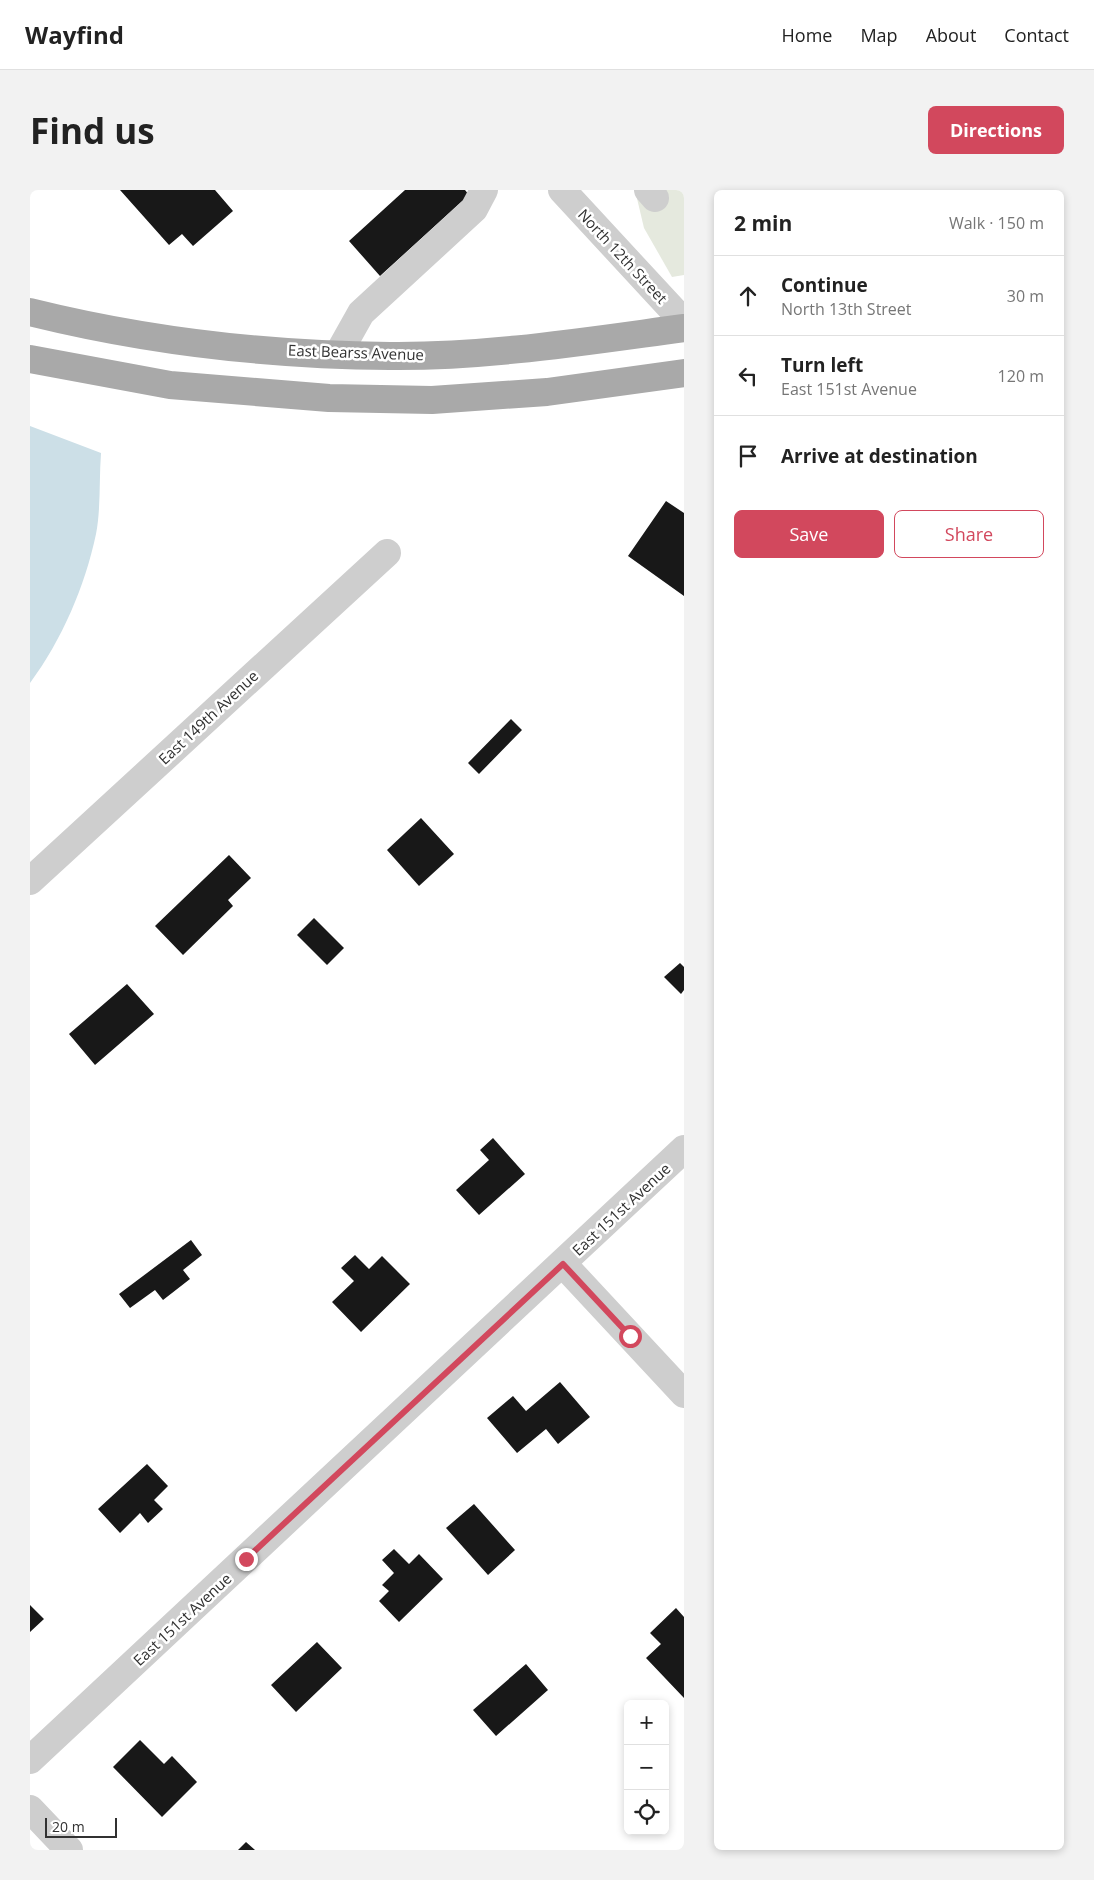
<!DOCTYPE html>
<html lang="en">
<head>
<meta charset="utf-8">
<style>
	body { margin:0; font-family:"Open Sans",sans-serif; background:#f2f2f2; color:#222 }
	.controls { position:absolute; right:15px; bottom:15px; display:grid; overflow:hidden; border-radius:8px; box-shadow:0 2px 8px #0003 }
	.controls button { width:45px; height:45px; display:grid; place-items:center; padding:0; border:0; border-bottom:1px solid #e0e0e0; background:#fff; color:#222; font:25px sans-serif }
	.scale { position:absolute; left:15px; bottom:12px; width:72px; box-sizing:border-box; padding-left:5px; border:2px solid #313131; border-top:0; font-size:14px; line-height:18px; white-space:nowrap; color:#313131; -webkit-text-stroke:4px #fff; paint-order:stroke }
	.stop { position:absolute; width:15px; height:15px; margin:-11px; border:4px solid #d2485d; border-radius:50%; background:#fff }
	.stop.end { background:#d2485d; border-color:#fff; box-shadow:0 1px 5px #0008 }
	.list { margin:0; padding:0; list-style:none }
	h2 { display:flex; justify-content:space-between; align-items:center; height:65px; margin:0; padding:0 20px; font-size:21px }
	h2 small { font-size:16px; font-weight:400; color:#767676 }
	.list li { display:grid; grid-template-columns:32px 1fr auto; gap:15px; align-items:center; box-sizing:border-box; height:80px; padding:0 20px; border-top:1px solid #e0e0e0 }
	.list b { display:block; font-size:19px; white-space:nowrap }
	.list p { margin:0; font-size:16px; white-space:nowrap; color:#767676 }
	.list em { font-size:16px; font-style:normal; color:#767676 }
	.actions { display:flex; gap:10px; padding:15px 20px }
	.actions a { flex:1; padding:11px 0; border:1px solid #d2485d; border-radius:8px; text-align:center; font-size:18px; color:#d2485d }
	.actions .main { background:#d2485d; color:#fff }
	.icon { flex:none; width:28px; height:28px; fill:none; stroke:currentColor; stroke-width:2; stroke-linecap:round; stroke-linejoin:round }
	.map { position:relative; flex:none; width:654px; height:1660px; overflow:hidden; border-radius:8px }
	header { display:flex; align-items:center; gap:30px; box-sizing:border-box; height:70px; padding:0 25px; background:#fff; border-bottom:1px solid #e0e0e0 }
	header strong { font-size:24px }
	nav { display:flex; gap:28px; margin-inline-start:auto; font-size:18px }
	.intro { display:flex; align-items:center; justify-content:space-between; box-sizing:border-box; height:120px; padding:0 30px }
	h1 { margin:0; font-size:35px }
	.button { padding:12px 22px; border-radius:8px; background:#d2485d; color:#fff; font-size:18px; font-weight:700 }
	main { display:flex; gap:30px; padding:0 30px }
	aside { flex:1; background:#fff; border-radius:8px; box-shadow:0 2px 8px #0003 }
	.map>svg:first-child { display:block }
</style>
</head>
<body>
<header>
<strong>Wayfind</strong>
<nav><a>Home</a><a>Map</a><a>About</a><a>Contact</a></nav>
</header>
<div class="intro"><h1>Find us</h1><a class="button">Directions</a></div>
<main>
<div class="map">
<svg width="654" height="1660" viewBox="0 0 654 1660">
	<rect width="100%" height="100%" fill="#fff"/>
	<path fill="#e5e9de" d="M605,0H654V85L642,87L614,38Z"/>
	<path fill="#ccdfe7" d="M0,236L71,263C69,289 71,318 66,344C55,396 32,450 0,493Z"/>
	<path fill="#181818" d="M90,0H185L203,21L163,56L152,44L139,55Z
		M375,0H435L439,5L350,86L319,51Z
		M636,311L654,323V406L598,366Z
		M481,529L492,540L449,584L438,573Z
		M391,628L424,664L389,696L357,660Z
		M199,665L221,688L198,710L203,716L153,765L125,736Z
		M284,728L314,758L297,775L267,745Z
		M650,773L654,777V800L651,804L634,787Z
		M97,794L124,824L65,875L39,844Z
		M463,948L495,984L449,1025L426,1000L459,970L450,960Z
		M161,1050L172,1065L153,1080L160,1089L133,1110L125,1100L100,1118L89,1104Z
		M325,1065L339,1079L352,1066L380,1094L331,1142L302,1112L324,1091L311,1078Z
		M530,1192L560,1227L528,1254L516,1239L487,1263L457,1228L483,1206L496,1221Z
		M117,1274L138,1296L124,1310L133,1319L118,1333L110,1323L90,1343L68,1319Z
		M444,1314L485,1360L458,1385L416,1338Z
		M364,1359L379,1374L389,1364L413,1389L369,1432L349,1411L359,1401L352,1395L364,1383L352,1370Z
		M0,1415L14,1429L0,1442Z
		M646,1418L654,1427V1508L616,1468L631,1454L620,1443Z
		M287,1452L312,1478L266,1522L241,1495Z
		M496,1474L518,1500L466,1546L443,1520Z
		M110,1550L134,1574L142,1566L167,1592L132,1627L83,1577Z
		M216,1652L225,1660H208Z"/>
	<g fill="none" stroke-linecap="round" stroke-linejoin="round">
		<path stroke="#cecece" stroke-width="28" d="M532,0L654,132
			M618,0L625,8
			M308,164L331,123L444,19L454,0
			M0,691L357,363
			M533,1074L654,1204
			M0,1570L654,959
			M0,1619L39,1660"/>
		<path stroke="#a9a9a9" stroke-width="28" d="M0,122C117,151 239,165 360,166C458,167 557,151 654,138
			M0,169L140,195L299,208L402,210L517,202L654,183"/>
	</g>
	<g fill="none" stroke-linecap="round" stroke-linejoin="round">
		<path stroke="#d2485d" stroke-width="6" d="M216,1369L533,1074L600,1146"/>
	</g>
	<g text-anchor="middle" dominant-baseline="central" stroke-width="5" stroke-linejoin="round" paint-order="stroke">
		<g font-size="15" fill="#313131" stroke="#fff">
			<text transform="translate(593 66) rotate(47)">North 12th Street</text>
			<text transform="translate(326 162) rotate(2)">East Bearss Avenue</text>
			<text transform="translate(178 527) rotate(-43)">East 149th Avenue</text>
			<text transform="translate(591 1019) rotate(-43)">East 151st Avenue</text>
			<text transform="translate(152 1429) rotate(-43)">East 151st Avenue</text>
		</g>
	</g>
</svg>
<div class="controls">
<button>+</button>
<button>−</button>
<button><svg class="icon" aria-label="locate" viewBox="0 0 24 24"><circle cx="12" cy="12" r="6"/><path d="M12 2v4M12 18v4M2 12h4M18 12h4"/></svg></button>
</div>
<div class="scale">20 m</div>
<div class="stop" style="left:600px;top:1146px"></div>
<div class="stop end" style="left:216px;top:1369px"></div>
</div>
<aside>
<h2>2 min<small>Walk · 150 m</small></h2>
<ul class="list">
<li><svg class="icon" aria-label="ahead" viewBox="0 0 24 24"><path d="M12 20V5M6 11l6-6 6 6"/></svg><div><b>Continue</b><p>North 13th Street</p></div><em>30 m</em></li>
<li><svg class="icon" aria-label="left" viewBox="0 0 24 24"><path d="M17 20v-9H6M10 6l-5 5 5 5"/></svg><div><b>Turn left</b><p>East 151st Avenue</p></div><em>120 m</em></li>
<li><svg class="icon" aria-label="arrive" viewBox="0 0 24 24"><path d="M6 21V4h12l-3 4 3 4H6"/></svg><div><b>Arrive at destination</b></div></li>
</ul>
<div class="actions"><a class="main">Save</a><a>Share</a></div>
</aside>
</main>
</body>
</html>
